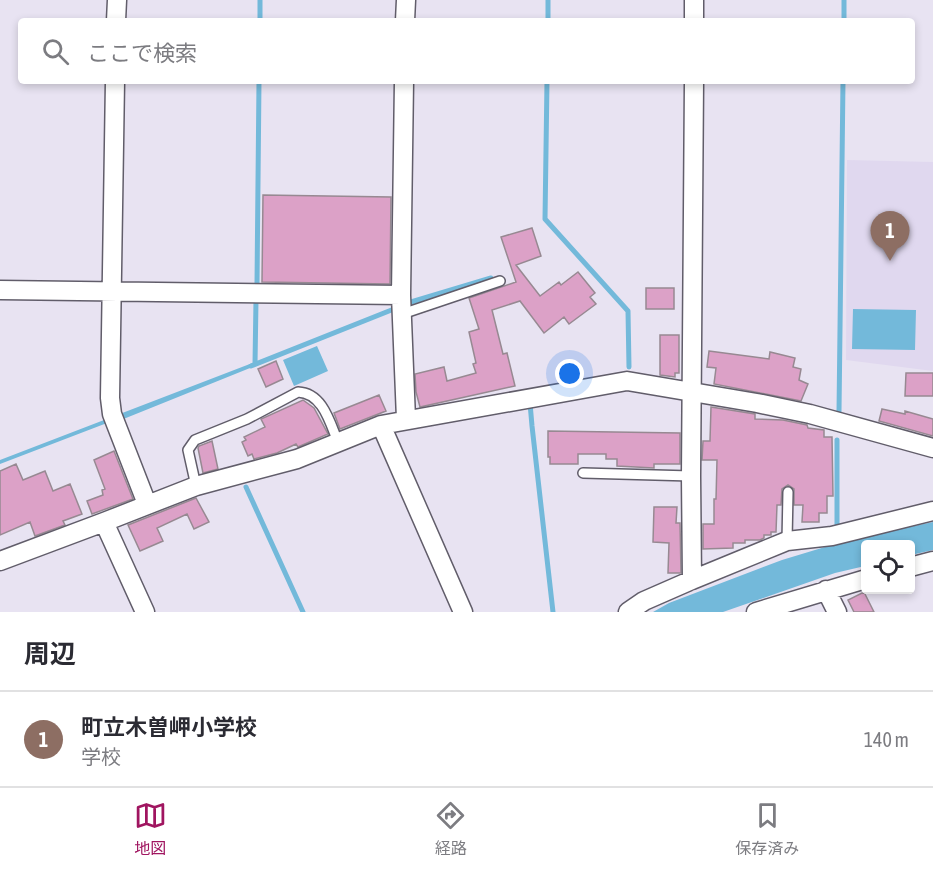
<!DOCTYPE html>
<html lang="ja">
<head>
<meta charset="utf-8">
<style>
	body { margin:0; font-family:"Asap Condensed","Noto Sans JP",sans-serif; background:#f2f2f3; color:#2b2b33 }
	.controls { position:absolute; right:18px; bottom:18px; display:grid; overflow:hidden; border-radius:6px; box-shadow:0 3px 9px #0003 }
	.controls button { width:54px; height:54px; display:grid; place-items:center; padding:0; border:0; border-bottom:2px solid #e1e1e2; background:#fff; color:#2b2b33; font:30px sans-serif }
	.you { position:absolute; left:570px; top:374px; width:21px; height:21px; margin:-15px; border:4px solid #fff; border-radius:50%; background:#1a73e8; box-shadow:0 0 0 9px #1a73e833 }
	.badge { display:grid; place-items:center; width:39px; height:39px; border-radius:50%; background:#a01560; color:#fff; font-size:20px; font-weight:700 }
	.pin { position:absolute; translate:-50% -50px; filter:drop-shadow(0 2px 3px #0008) }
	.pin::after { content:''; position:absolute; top:32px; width:21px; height:18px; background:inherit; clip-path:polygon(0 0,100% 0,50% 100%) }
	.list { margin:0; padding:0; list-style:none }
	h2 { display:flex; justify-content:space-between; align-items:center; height:78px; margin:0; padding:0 24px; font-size:26px }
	h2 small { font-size:20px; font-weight:400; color:#7c7c81 }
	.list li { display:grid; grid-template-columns:39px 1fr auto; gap:18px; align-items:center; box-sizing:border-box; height:96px; padding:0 24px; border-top:2px solid #e1e1e2 }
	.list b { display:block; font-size:22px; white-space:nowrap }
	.list p { margin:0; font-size:20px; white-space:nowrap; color:#7c7c81 }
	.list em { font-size:20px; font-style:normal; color:#7c7c81 }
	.icon { flex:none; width:33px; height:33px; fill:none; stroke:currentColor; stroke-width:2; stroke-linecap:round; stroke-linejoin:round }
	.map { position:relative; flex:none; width:933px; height:612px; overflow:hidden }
	.search { position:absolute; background:#fff; box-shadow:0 3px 9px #0003; left:18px; right:18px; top:18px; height:66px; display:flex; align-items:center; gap:15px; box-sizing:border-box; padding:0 21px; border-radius:6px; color:#7c7c81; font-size:22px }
	.sheet { height:174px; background:#fff }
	nav { display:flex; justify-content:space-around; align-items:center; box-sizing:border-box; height:84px; border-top:2px solid #e1e1e2; background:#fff; font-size:16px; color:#7c7c81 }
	nav a { display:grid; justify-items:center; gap:3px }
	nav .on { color:#a01560 }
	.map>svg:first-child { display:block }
</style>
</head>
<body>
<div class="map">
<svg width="933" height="612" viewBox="0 0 933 612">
	<rect width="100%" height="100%" fill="#e8e3f2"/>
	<path fill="#e0d8ef" d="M847,160L933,162V371L846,360Z"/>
	<path fill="#73b9da" d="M853,309L916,310L915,350L852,349Z
		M317,346L328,371L294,386L283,360Z
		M255,362V366L121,420L107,423L0,464V460Z
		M933,522V550L911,555L910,544H866L865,566L835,573L723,612H653L669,603L782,560L848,540Z"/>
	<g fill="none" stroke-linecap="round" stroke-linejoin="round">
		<path stroke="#73b9da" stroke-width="5" d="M260,21V0
			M548,21V0
			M844,21V0
			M547,81L545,219L628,311L629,367
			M257,284L259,81
			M411,302L491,278
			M255,364L256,300
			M251,366L394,309
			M531,403H530L532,426L553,612
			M839,412L843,81
			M837,440V524
			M246,487L303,612"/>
	</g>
	<path fill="#dca1c7" stroke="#978992" stroke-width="1.5" d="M263,195L391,197L390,284L262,282Z
		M532,228L541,256L516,265L540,296L559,282L561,285L578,272L595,293L590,297L596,304L569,324L564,317L544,333L520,301L492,310L503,354L507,353L515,386L420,407L416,392L415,374L444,367L447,381L476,373L473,364L476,363L469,332L479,329L469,298L516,282L501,237Z
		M646,288H674V309H646Z
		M660,335H679V373H675V377L660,375Z
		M709,351L769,359L770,352L795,358L793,367L801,369L799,380L808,384L801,401L714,384L716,368L707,367Z
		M276,361L283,379L266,387L258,369Z
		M906,373H933V396H905Z
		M379,395L386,411L340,429L334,413Z
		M303,400L314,408L328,434L298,447L296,444L277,453L254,459L252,454L248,456L242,442L246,440L244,437L265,427L261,419Z
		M711,407L755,414V419L783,420L807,425L808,428L824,430V437H832L833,496H827V513H819V522H802L803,505H794V489L788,485L782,489L781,505H777L776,532H771V535H764V538L760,540H745V543H733V548L703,549V524H714V499H716L717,460H702L703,441H710Z
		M882,409L905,414V411L933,419V436L879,421Z
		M548,431L680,433V464H654V468L617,466V459H606V454H578V464H550V457H548Z
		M212,441L218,469L203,473L198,448L199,446Z
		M114,451L133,499L92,514L87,501L103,495L102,490L105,489L94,460Z
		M16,464L23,480L45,471L53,491L70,484L82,514L63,521L65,525L35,536L30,522L0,535V471Z
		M196,498L209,522L194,529L187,514L157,528L163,541L140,551L128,525Z
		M654,507H677L676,523H680L681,573H668L669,543L653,542Z
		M864,592L874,612H854L848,600Z"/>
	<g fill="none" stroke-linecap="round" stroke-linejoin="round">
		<g stroke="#615d6a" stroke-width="12">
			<path id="service" d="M402,314L500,281
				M583,473L691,476
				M196,486L188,450L195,440L247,419L298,392C323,393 330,423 338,442
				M787,541L788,492"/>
		</g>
		<g stroke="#615d6a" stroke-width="21">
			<path id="minor" d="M116,21L117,0
				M405,21L406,0
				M694,21V0
				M115,81L110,398L112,414L147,504
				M404,81L401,295L406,419
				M0,290L401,295
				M381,425L463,612
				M104,522L145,612
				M0,561L104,522L196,486L297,459L381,425L627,381L757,403L810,414L933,448
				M910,567L933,561
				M692,580L691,476L694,81
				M826,590L837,612
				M628,612L644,601L692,580L787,541L832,536L933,511
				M756,612L866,579"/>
		</g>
		<use href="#service" stroke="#fff" stroke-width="9"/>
		<use href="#minor" stroke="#fff" stroke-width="18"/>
	</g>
</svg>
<div class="controls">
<button><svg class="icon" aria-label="locate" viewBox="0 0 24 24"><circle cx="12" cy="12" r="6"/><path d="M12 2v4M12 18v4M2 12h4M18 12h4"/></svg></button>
</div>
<div class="you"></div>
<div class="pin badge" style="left:890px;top:261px;background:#8d6e63">1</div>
<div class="search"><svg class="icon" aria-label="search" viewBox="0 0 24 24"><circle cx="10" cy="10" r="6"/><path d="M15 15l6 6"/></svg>ここで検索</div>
</div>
<section class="sheet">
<h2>周辺<small></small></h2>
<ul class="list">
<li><span class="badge" style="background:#8d6e63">1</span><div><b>町立木曽岬小学校</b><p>学校</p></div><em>140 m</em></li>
</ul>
</section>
<nav>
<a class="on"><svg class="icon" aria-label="map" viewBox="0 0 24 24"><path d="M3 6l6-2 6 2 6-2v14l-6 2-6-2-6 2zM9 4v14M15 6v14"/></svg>地図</a>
<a><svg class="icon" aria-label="directions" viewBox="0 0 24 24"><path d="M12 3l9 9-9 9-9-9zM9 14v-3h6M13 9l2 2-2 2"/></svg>経路</a>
<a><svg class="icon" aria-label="saved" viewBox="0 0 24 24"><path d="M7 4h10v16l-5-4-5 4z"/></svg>保存済み</a>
</nav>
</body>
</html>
